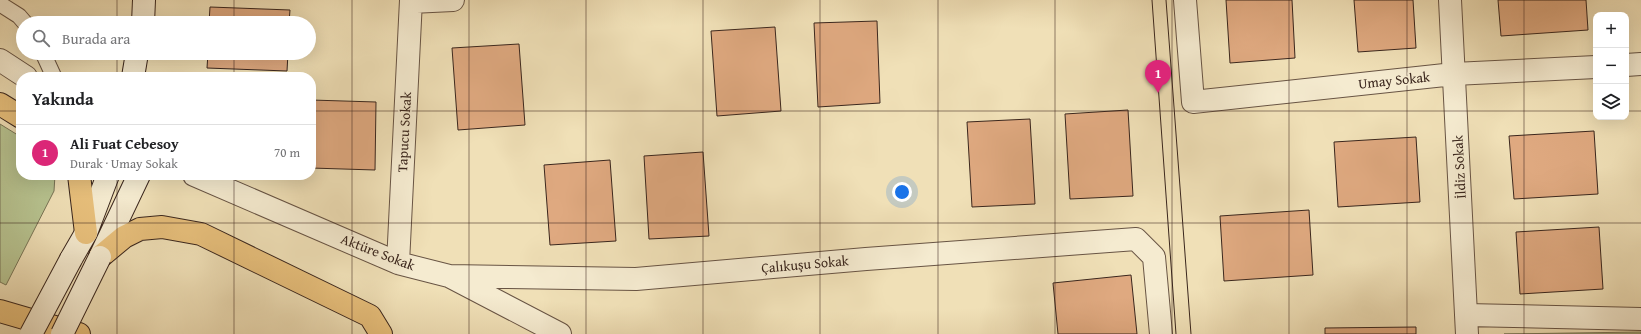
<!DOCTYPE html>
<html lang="tr">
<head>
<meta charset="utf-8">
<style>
	body { margin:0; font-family:"Gentium Book Plus",serif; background:#f6f6f6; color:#202124 }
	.controls { position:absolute; right:12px; top:12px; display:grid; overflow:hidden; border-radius:8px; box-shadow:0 4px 16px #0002 }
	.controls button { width:36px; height:36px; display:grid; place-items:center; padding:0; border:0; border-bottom:1px solid #e0e0e0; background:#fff; color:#202124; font:20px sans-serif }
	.you { position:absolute; left:902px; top:192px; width:14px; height:14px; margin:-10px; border:3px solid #fff; border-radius:50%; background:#1a73e8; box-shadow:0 0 0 6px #1a73e833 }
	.badge { display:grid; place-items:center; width:26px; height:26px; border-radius:50%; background:#db2777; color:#fff; font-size:13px; font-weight:700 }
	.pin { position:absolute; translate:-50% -33px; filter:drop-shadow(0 1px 2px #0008) }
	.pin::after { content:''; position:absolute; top:21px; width:14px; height:12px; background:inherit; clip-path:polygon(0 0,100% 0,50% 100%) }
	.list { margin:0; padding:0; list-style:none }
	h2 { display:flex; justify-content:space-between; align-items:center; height:52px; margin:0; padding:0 16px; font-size:17px }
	h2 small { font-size:13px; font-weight:400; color:#757577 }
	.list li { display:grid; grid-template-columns:26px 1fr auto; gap:12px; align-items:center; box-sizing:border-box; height:56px; padding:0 16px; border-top:1px solid #e0e0e0 }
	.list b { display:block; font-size:15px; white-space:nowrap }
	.list p { margin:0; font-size:13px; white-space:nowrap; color:#757577 }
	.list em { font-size:13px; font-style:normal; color:#757577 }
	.icon { flex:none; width:22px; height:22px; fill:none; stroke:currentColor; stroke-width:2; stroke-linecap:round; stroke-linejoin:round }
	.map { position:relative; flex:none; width:1641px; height:334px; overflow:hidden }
	.search { position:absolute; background:#fff; box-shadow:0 4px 16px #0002; left:16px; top:16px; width:300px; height:44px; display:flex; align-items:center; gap:10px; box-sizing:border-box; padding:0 14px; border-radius:22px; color:#757577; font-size:15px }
	.panel { position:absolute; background:#fff; box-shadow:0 4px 16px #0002; left:16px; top:72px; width:300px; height:108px; border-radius:16px }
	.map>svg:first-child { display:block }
</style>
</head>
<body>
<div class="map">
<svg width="1641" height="334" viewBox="0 0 1641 334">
	<rect width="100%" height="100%" fill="#f0e0b7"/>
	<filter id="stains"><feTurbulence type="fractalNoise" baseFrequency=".005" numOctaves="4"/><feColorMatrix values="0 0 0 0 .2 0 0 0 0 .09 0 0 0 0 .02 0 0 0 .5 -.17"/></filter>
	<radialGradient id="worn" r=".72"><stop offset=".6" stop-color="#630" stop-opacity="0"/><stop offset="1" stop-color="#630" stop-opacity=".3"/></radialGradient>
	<path fill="#b7c390" stroke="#787456" d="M0,124L21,137V175H55L54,191L6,285L0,282Z
		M1641,332V334H1504Z"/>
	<path fill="#dfa980" stroke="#3a261d" d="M1226,0H1292L1295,58L1230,63Z
		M1354,0H1413L1416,48L1358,52Z
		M1498,0H1586L1588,30L1501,36Z
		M210,7L290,10L289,23H209Z
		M877,21L880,103L818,107L814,23Z
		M775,27L781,111L717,116L711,31Z
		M519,44L525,125L458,130L452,48Z
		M208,53H288L287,71L207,68Z
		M311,100L376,102L375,170L311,168Z
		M1128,110L1133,196L1070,199L1065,114Z
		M1030,119L1035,204L972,207L967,122Z
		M1594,131L1598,194L1514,199L1509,136Z
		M1416,137L1420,202L1338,207L1334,142Z
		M703,152L709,236L649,239L644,156Z
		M610,160L616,241L550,245L544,165Z
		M1309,210L1313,275L1224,281L1220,216Z
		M1599,227L1603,289L1520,294L1516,232Z
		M1131,275L1137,334H1058L1053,283Z
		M1416,327V334H1325V328Z"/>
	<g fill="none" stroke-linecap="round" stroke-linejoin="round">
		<g stroke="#685444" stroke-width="17">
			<path id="lane" d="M0,4L19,16L25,23
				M43,53L54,77"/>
		</g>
		<g stroke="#685444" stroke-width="24">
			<path id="street" d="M1185,0L1193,102L1454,74L1596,67
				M1450,0L1467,334
				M411,2L453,0
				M0,60L26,77
				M1626,65L1641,64
				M194,175L398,263L449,276L560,334
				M398,263L411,0
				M449,276L636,279L866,259L1136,239L1154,257L1161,334
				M1466,315L1641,319"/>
		</g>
		<g stroke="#3a261d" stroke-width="24">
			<path id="secondary" d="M143,23L144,0
				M133,77L137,53
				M100,257L139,175
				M71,259L86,233L108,175"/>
		</g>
		<g stroke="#3a261d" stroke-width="24">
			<path id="highway" d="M0,104L21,117
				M79,175L86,233
				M100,257L124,237L140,229L162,227L201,234L370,316L381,334
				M0,311L79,334"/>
		</g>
		<use href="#lane" stroke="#f5ebd0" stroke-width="15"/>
		<use href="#street" stroke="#f5ebd0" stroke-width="22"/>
		<use href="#secondary" stroke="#f5ebd0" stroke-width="22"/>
		<use href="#highway" stroke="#e8c07c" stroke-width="22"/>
		<path stroke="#3a261d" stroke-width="1" d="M1152,0L1176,334
			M1166,0L1191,334"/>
		<g stroke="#3a261d" stroke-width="24" stroke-linecap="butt">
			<path id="secondary-bridge" d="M31,334L71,259
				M62,334L100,257"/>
		</g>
		<use href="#secondary-bridge" stroke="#f5ebd0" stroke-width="22"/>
	</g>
	<path fill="none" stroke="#3a261d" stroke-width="1" stroke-opacity="0.55" d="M117,0V23M234,0V23M352,0V334M469,0V334M586,0V334M703,0V334M820,0V334M938,0V334M1055,0V334M1172,0V334M1289,0V334M1407,0V334M1524,0V334M117,53V77M234,53V77M0,111H21M311,111H1596M1626,111H1641M117,175V334M234,175V334M0,223H1641"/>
	<g text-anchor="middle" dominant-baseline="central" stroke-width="3" stroke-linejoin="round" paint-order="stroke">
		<g font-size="14" fill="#3a261d" stroke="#f5ebd0">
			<text transform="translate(1394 80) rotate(-6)">Umay Sokak</text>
			<text transform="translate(404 132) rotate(-87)">Tapucu Sokak</text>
			<text transform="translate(1459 167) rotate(-93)">İldiz Sokak</text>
			<text transform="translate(378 252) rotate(21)">Aktüre Sokak</text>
			<text transform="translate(805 264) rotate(-5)">Çalıkuşu Sokak</text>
		</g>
	</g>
	<rect width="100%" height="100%" filter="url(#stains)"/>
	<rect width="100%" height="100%" fill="url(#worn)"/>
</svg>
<div class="controls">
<button>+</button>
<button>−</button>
<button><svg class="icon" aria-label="layers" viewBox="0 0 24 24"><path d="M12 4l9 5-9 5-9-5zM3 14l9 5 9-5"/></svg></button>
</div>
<div class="you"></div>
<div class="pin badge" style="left:1158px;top:93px">1</div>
<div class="search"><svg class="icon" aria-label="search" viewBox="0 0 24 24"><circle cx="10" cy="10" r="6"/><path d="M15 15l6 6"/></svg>Burada ara</div>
<section class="panel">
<h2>Yakında<small></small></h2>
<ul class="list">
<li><span class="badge">1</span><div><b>Ali Fuat Cebesoy</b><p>Durak · Umay Sokak</p></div><em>70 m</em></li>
</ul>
</section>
</div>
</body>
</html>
